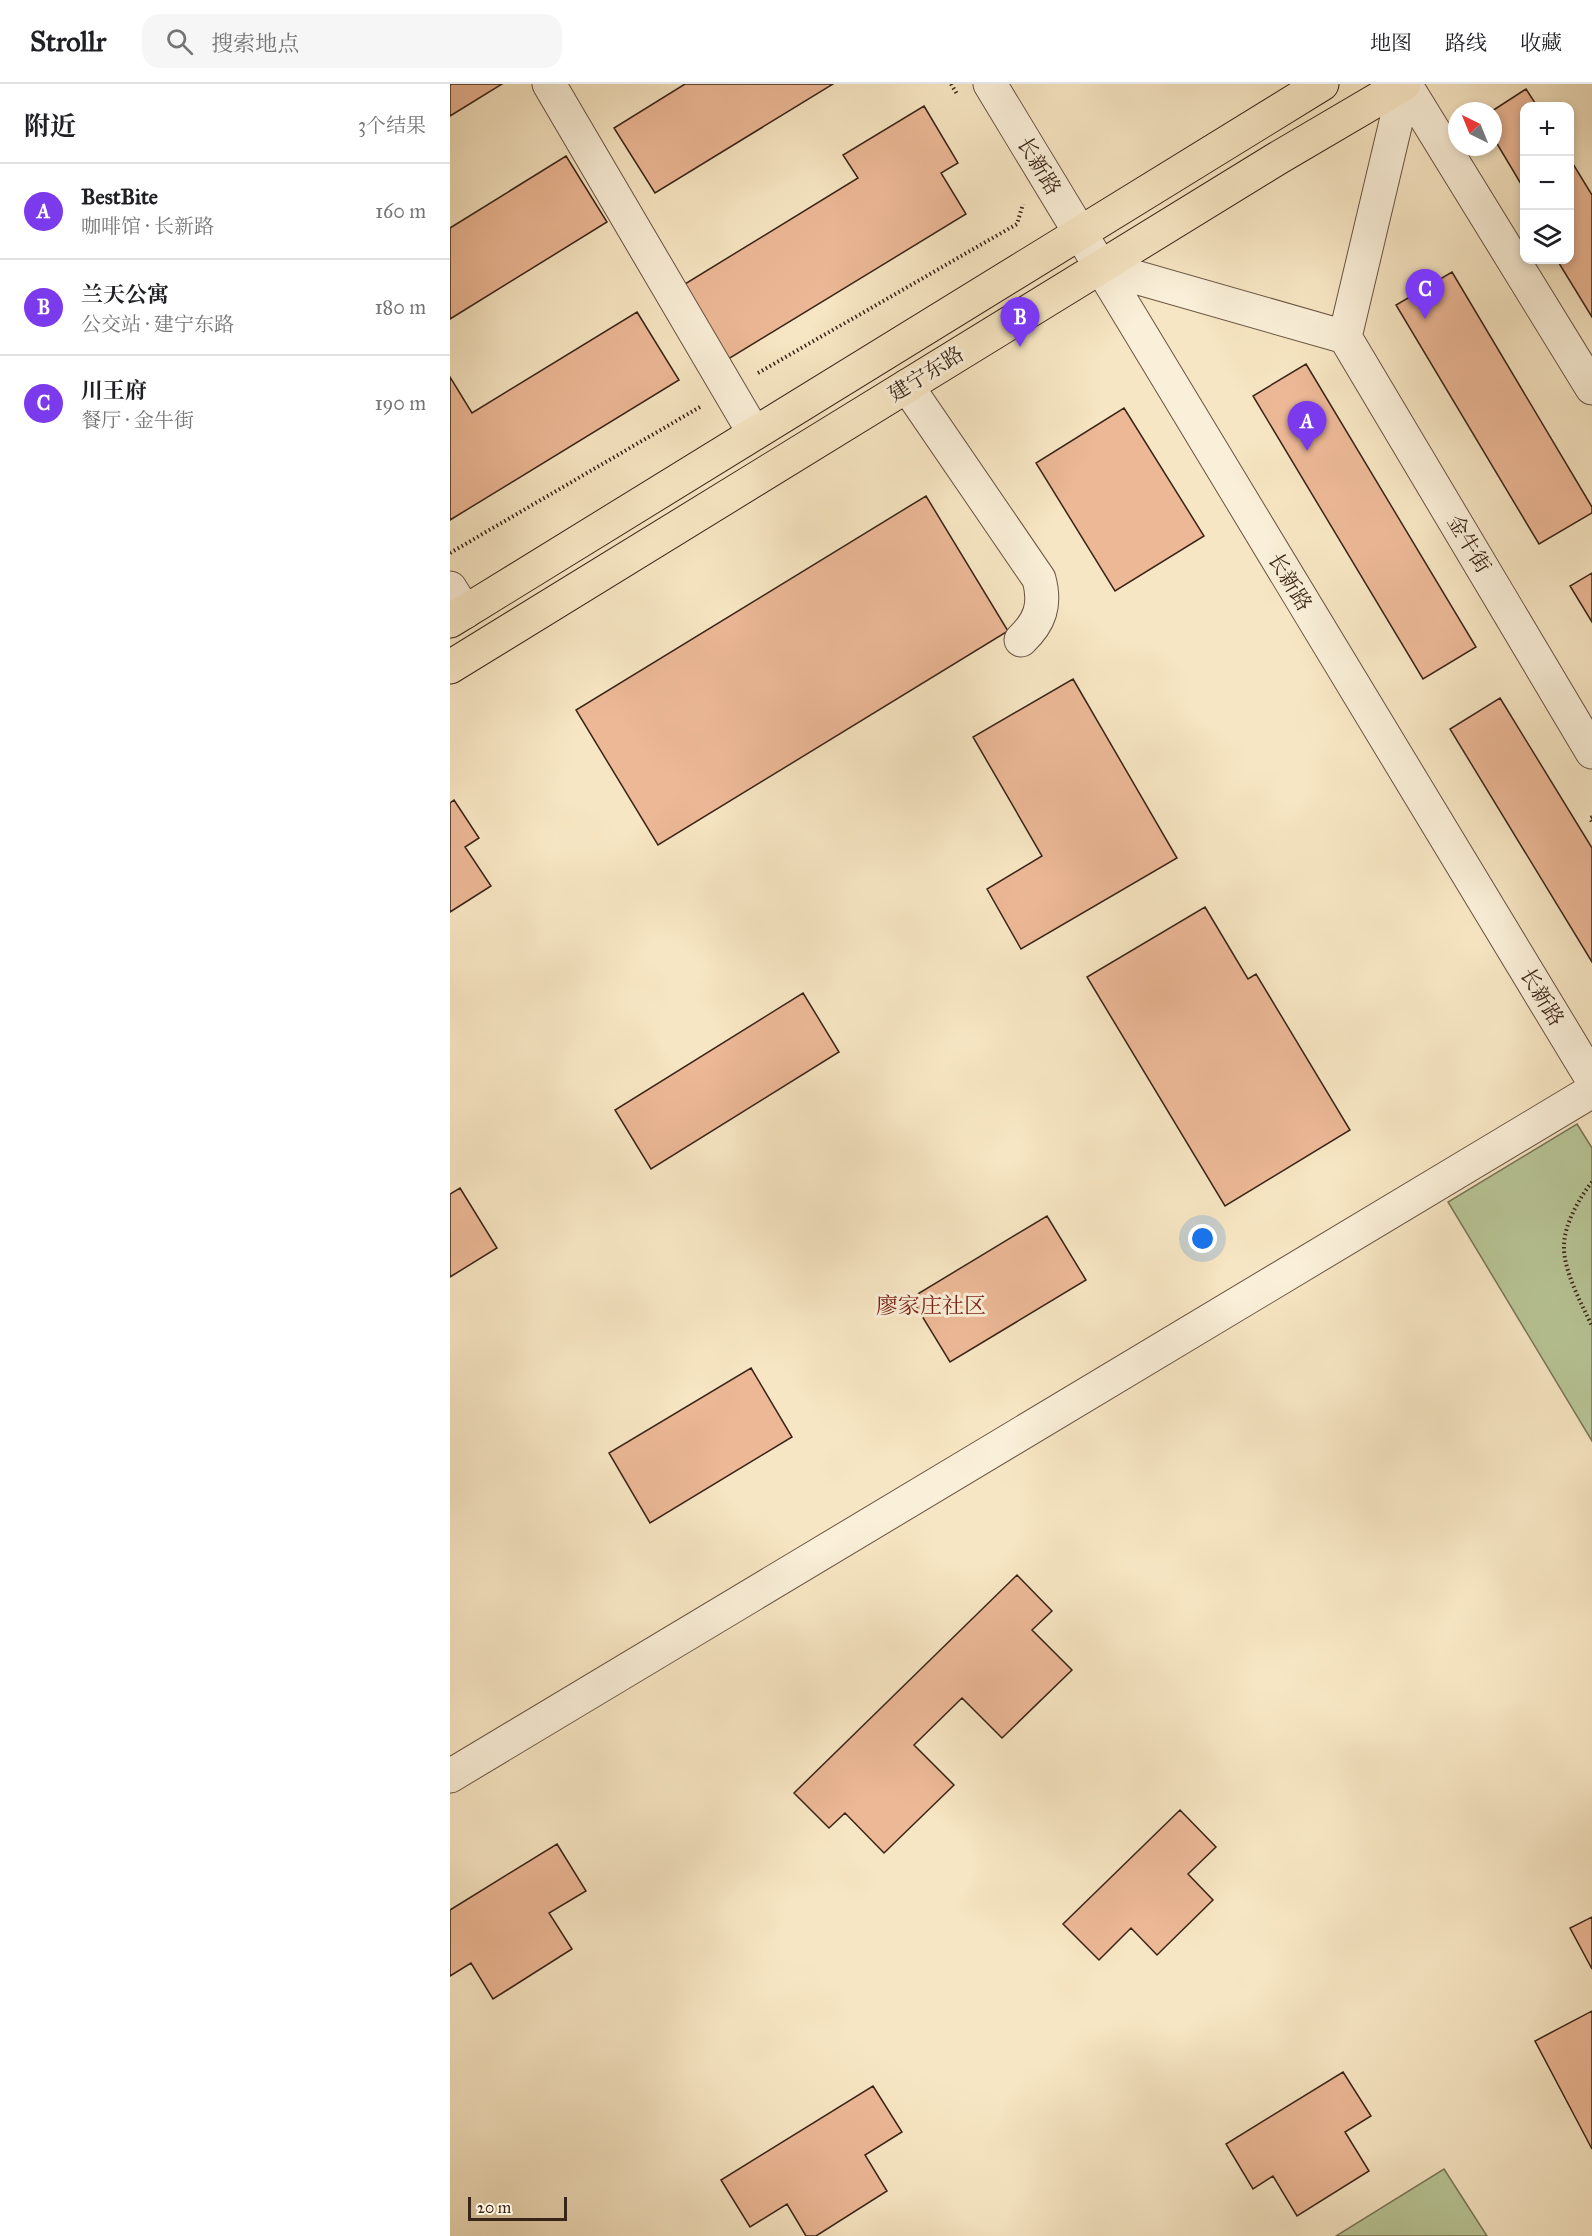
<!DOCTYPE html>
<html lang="zh">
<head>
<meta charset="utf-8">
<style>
	body { margin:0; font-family:"IM FELL Great Primer","Noto Serif SC",serif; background:#f6f6f6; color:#202124 }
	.controls { position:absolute; right:18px; top:18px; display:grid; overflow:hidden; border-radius:12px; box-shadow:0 3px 9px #0003 }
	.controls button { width:54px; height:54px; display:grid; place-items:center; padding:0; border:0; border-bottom:2px solid #e0e0e0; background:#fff; color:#202124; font:30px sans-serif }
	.compass { position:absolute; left:998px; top:18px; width:54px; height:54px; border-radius:50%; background:#fff; box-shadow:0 3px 9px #0003; rotate:317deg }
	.scale { position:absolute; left:18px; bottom:15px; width:99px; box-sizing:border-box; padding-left:6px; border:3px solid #3a2418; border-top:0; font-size:16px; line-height:21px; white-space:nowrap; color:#3a2418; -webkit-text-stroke:4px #faefd8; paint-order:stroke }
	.you { position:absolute; left:753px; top:1155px; width:21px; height:21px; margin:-15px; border:4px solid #fff; border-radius:50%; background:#1a73e8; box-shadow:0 0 0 9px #1a73e833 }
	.badge { display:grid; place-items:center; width:39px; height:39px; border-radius:50%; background:#7c3aed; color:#fff; font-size:20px; font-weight:700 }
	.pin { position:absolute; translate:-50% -50px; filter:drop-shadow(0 2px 3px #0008) }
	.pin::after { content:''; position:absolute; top:32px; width:21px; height:18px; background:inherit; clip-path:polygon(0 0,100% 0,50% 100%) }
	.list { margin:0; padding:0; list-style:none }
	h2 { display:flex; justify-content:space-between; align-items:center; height:78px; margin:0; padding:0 24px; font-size:26px }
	h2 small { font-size:20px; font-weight:400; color:#757577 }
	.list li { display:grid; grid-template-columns:39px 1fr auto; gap:18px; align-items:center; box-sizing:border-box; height:96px; padding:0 24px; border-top:2px solid #e0e0e0 }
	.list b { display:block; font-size:22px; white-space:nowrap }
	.list p { margin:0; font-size:20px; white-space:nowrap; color:#757577 }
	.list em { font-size:20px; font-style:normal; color:#757577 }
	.icon { flex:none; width:33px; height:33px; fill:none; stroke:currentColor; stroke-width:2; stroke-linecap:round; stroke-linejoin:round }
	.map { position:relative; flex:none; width:1142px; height:2152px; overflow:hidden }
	header { display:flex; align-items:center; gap:36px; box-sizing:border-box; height:84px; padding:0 30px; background:#fff; border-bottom:2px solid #e0e0e0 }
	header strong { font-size:28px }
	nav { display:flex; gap:33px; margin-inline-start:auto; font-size:21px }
	.search { width:420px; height:54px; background:#f6f6f6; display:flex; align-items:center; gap:15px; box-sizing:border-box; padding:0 21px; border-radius:18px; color:#757577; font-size:22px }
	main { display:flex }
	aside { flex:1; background:#fff }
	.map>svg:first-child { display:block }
</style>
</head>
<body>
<header>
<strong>Strollr</strong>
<div class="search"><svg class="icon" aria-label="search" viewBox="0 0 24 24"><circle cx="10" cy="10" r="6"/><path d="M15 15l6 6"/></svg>搜索地点</div>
<nav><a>地图</a><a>路线</a><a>收藏</a></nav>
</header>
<main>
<aside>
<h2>附近<small>3个结果</small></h2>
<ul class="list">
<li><span class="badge">A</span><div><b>BestBite</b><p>咖啡馆 · 长新路</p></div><em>160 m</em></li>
<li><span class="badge">B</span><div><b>兰天公寓</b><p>公交站 · 建宁东路</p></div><em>180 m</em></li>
<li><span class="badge">C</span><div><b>川王府</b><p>餐厅 · 金牛街</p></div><em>190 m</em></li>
</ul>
</aside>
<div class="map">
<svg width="1142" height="2152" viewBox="0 0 1142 2152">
	<rect width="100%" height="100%" fill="#f7e6c3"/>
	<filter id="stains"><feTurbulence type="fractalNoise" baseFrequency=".00333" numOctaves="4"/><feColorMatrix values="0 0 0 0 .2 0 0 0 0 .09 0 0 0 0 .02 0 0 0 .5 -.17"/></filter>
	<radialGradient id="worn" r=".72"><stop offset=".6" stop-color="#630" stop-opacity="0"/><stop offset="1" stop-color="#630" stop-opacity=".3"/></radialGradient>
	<path fill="#b8c697" stroke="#797558" stroke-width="1.5" d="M1127,1040L1142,1064V1357L998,1118Z
		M994,2085L1037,2152H886Z"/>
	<path fill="#ecb896" stroke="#3a2418" stroke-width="1.5" d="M0,0H52L0,32Z
		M235,0H383L205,109L164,44Z
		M1076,5L1087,22H1074V105L1043,53L1042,27Z
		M474,22L508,79L491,89L516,130L275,277L230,203L408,94L393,71Z
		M116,72L157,138L0,235V144Z
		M1120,75L1142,111V233L1107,176H1120Z
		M1002,188L1142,423V429L1089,460L946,221Z
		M187,228L229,296L0,436V293L22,329Z
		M856,280L1026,563L973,595L803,312Z
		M674,324L754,452L665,507L586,379Z
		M476,412L558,547L208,761L126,626Z
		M1142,489V538L1120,502Z
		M623,595L727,774L571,865L537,805L592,772L523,653Z
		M1050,614L1142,764V878L1000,645Z
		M4,716L29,754L15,763L41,802L0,828V719Z
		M755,823L798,895L806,890L900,1046L775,1122L637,893Z
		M353,909L389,968L201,1085L165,1026Z
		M10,1104L47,1164L0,1193V1110Z
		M597,1132L636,1196L500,1278L461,1214Z
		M301,1284L342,1353L200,1439L159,1369Z
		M567,1491L602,1527L582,1546L622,1586L552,1654L512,1614L464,1661L504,1701L434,1769L395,1729L379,1744L344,1709Z
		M730,1726L766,1763L738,1790L763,1816L707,1871L681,1844L649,1876L613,1840Z
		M107,1760L136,1807L99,1829L122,1865L43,1915L21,1879L0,1892V1826Z
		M1142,1833V1885L1120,1844Z
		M1142,1927V2065L1085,1957Z
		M893,1988L921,2032L895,2048L919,2087L847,2132L823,2092L803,2105L776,2060Z
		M423,2002L452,2048L415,2071L437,2107L366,2152H356L337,2120L300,2143L271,2096Z"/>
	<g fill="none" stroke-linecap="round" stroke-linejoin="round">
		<g stroke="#695443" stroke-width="35">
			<path id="minor" d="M99,0L304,349
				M540,0L1142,995
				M955,0L1142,304
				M650,183L895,253L1142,668
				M895,253L955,0
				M457,302L589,495C596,521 590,538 571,556
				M0,504L15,528
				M0,1692L1142,1007"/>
		</g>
		<g stroke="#3a2418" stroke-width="35">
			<path id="major" d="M0,537L872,0
				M0,583L828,74L954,0"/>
		</g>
		<path stroke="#3a2418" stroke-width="4" stroke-dasharray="1.5 3" stroke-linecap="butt" d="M501,0L507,10
			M308,289L567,140L573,120
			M0,469L250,323
			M1142,733L1140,734L1142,738
			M1142,1098C1129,1114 1114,1141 1114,1162C1113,1186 1132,1221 1142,1242"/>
		<use href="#minor" stroke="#faefd8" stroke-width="33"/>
		<use href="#major" stroke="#f7e6c3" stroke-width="33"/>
	</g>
	<g text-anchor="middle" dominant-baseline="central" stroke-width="6" stroke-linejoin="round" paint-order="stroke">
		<g font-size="21" fill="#3a2418" stroke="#faefd8">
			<text transform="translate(589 82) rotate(59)">长新路</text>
			<text transform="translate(476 290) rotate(-32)">建宁东路</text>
			<text transform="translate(1019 460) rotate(59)">金牛街</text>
			<text transform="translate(840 498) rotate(59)">长新路</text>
			<text transform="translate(1092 913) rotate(59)">长新路</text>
		</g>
		<g font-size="22" fill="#7a1f14" stroke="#faefd8">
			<text x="481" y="1221">廖家庄社区</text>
		</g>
	</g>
	<rect width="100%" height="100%" filter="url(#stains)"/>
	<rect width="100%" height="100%" fill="url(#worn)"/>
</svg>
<div class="controls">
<button>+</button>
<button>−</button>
<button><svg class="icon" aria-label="layers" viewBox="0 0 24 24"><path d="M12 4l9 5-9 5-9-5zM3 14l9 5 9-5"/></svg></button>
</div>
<svg class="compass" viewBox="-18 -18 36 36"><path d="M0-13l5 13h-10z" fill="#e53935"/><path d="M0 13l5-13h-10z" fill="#757577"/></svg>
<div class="scale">20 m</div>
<div class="you"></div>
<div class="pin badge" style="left:857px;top:367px">A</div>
<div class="pin badge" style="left:570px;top:263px">B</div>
<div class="pin badge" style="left:975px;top:235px">C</div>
</div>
</main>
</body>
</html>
